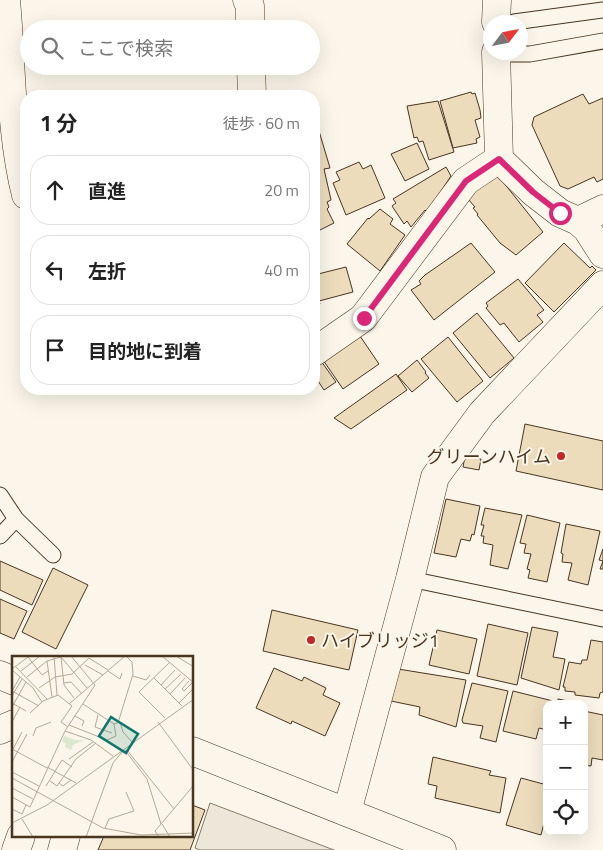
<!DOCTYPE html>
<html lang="ja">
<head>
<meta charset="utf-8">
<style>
	body { margin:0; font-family:"Titillium Web","Noto Sans JP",sans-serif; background:#f2f2f2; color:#222 }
	.controls { position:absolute; right:15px; bottom:15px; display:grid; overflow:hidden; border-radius:10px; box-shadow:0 5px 20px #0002 }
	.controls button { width:45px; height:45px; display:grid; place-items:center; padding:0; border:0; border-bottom:1px solid #e0e0e0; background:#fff; color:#222; font:25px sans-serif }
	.compass { position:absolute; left:483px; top:15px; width:45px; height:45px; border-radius:50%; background:#fff; box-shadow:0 5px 20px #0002; rotate:58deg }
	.stop { position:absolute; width:15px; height:15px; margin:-11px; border:4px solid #db2777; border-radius:50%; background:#fff }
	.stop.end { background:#db2777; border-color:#fff; box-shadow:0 1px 5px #0008 }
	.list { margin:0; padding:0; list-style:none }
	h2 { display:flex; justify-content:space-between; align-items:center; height:65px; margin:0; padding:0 20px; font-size:21px }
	h2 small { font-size:16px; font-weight:400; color:#767676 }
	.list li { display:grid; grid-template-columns:32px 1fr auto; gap:15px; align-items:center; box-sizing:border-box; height:70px; margin:0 10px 10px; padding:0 10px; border:1px solid #e0e0e0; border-radius:20px }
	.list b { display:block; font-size:19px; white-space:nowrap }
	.list em { font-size:16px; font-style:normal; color:#767676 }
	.icon { flex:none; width:28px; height:28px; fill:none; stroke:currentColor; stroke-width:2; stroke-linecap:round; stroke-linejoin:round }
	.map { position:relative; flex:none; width:603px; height:850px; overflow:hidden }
	.search { position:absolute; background:#fff; box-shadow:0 5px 20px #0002; left:20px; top:20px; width:300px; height:55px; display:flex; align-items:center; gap:12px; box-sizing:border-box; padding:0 18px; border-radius:28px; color:#767676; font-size:19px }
	.panel { position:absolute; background:#fff; box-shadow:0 5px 20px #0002; left:20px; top:90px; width:300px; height:305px; border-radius:20px }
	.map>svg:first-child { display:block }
</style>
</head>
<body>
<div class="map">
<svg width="603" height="850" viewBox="0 0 603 850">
	<rect width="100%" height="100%" fill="#fbf6e9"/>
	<path fill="#ede7d9" stroke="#887966" d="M210,803L334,850H200L195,848Z"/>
	<path fill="#ecdcbc" stroke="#4a3520" d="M471,92L472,94L475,93L480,110L481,118L475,120L480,137L476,139L477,143L453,148L440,101Z
		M583,94L589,104L603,98V179L597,182L594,177L568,189L560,186L532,125L534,117Z
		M438,101L454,152L429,160L423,141L419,142L417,137L414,138L407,106Z
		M319,131L330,168L324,169L331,200L327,202L329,207L327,209L334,223L314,233V133Z
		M417,143L429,169L405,181L391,154Z
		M359,162L363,169L371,165L385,198L346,215L333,183L340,180L336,172Z
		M446,167L451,176L427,212L425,210L411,227L407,221L404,224L392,206L396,203L393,199Z
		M496,173L543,232L516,255L500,243L477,215L478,214L473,208L475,207L468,199L469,195Z
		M380,209L393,219L390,224L405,235L380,271L347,244L368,218L369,219Z
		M471,243L495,272L434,320L411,290L421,284L419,281L425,275Z
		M564,243L590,268L592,266L596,270L554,312L525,283Z
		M346,267L353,292L319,301L320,304L314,306V275Z
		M518,279L544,310L537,315L543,322L519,342L504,323L500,325L486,308L488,306L486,303Z
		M477,313L514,358L490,378L453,333Z
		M360,336L379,364L343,389L323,360Z
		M448,337L483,381L457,402L421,359Z
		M417,360L426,372L425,373L429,378L412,392L398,376Z
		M321,361L336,382L324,390L314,375V365Z
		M396,374L407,390L351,429L334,418Z
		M525,424L603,441V490L516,471Z
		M465,456L481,459L479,470L463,467Z
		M446,499L480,506L474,535L472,534L470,541L461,539L456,557L434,553Z
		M485,508L522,515L508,569L490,565L493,545L483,543L484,536H481L484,525H481Z
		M527,515L560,523L547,582L528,578L530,570L527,569L531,554L524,553L526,544L520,543Z
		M566,524L600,531L588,585L568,580L572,563L562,562L563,554L561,553Z
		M603,549V569H600L603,561L599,560Z
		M0,561L43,580L32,605L0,590Z
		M53,568L88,585L56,649L22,632Z
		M0,599L27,611L14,639L0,633Z
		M272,610L358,630L349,670L263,651Z
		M488,624L528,633L517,685L477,676Z
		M532,627L558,632L553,657L565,659L559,690L521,678Z
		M437,630L477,639L469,674L429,665Z
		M591,640L603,642V692L600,693L599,698L575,695V692L565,691V687H563L569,662L581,664L582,660H587Z
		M274,668L302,681L304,677L326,688L323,695L340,703L325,736L292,721L291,724L256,708Z
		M398,669L466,680L456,727L419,715L420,707L391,701Z
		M472,683L508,691L496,742L480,738L483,726L463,723L462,720Z
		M513,691L553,701L552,704H547V730L539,728L536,739L503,731Z
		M558,699L583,704H557Z
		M584,711L603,715V760L592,758L591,766L584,765Z
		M433,757L491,771L489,775L506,778L500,813L435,798L437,786L428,784Z
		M521,778L547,785V811L541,835L506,825Z
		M192,805L205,810L190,850H98L104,836H192Z"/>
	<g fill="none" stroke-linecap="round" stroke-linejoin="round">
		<g stroke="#4a3520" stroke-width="17">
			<path id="service" d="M514,22L603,10
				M496,54H530L603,41
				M0,495L16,519L53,555
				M0,536L16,519
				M410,579L603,619"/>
		</g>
		<g stroke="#4a3520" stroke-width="29">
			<path id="minor" d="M6,0C12,65 10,132 26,195
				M247,0L250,6V29
				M496,22L497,0
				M496,52L499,159L533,192L560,213L578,221L587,229L603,254
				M251,66L252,96
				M578,221L603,209
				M314,352L363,318L466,181L499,159
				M0,730L14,724
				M347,812L410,579L435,477L482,413L603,285
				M16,850L21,836"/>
		</g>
		<g stroke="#4a3520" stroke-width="29">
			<path id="tertiary" d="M62,850L66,836"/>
		</g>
		<g stroke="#4a3520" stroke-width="29">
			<path id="secondary" d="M0,675L14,681
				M192,751L442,850"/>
		</g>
		<use href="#service" stroke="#fbf6e9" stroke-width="15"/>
		<use href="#minor" stroke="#fbf6e9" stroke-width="28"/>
		<use href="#tertiary" stroke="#fbf6e9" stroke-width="28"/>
		<use href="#secondary" stroke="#fbf6e9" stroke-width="28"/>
	</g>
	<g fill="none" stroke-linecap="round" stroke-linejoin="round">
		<path stroke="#db2777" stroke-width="6" d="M364,318L466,181L499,159L533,192L560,213"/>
	</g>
	<g fill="#c62828" stroke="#fbf6e9" stroke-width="2">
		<circle cx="561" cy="456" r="5"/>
		<circle cx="311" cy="640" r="5"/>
	</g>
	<g text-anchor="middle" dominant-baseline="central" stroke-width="4" stroke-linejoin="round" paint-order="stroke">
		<g font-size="18" fill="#4a3520" stroke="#fbf6e9" text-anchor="end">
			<text x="551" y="456">グリーンハイム</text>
			<text x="321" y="640" text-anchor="start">ハイブリッジ1</text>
		</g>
	</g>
	<g transform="translate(12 656)">
		<rect width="181" height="181" fill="#fbf6e9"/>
		<path d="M52,80L63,84H72L61,89L59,94L53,91L54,88L50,85Z" fill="#dce7d0"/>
		<path fill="none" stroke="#b4a999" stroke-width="1" d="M42,0L45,39M150,0L182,27M164,0L182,11M16,1L30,19L36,15M49,1L52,29L62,42M35,5L40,41M73,9L91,19M3,10L35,43M0,13L16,1M0,14L21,32L30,46M9,15L28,0M96,15L108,23L110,17M121,20L134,24L138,19M15,21L35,5L49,1L75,32M142,22L170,50M177,25L170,33L172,35L180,27M52,27L59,26L69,37M149,29L163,14M27,32L43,21L60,18L77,2L96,14M153,33L169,18M0,35L27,50M0,35L8,21M158,38L173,22M0,40L10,23M0,47L14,55M167,47L182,32M57,48L113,0M71,48L102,68L108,66L111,76L120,86M0,51L14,26M18,57L31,45L46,39L60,50L49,66L56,71M86,59L83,71L100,77M63,60L72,65L70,70M153,62L127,36L157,7M0,66L8,51M146,66L182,115M106,67L121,18L120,6L114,0M57,69L95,84L104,80L102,68M53,75L83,29L59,0M21,80L24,72L39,66M0,93L35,112M1,93L10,76M112,93L135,123L149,168M115,94L162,153M57,103L81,86M0,106L15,78M35,111L64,127M0,116L27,130M0,122L91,172L129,179L182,177M38,125L45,130L64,103L84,87M47,127L51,130L59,124M34,130L50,104L60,111M0,132L21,143M0,141L18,151L53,75L79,84L101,100M0,153L10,158L14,149M10,163L21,181M0,167L35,149L182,43M150,168L158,181M93,172L97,163L122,155L114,136M74,181L101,107L110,96M147,181L143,175L182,129"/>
		<path fill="#0f766e" fill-opacity="0.15" stroke="#0f766e" stroke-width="2.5" d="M99,61L126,78L114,97L87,80Z"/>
		<rect width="181" height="181" fill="none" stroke="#4a3520" stroke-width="2.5"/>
	</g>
</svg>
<div class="controls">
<button>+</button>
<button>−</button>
<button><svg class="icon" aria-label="locate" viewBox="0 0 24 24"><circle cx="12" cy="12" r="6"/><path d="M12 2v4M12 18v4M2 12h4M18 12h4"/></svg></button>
</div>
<svg class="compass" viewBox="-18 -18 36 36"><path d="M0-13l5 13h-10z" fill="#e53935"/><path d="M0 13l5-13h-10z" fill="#767676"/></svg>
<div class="stop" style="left:560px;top:213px"></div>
<div class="stop end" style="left:364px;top:318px"></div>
<div class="search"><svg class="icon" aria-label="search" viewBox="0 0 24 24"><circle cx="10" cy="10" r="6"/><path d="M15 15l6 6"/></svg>ここで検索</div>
<section class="panel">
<h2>1 分<small>徒歩 · 60 m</small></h2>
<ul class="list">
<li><svg class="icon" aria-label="ahead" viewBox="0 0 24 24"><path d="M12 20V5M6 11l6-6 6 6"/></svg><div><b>直進</b></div><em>20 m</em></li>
<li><svg class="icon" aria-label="left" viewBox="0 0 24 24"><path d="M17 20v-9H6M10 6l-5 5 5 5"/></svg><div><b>左折</b></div><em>40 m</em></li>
<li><svg class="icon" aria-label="arrive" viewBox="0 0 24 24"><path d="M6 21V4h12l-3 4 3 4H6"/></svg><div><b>目的地に到着</b></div></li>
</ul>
</section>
</div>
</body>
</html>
